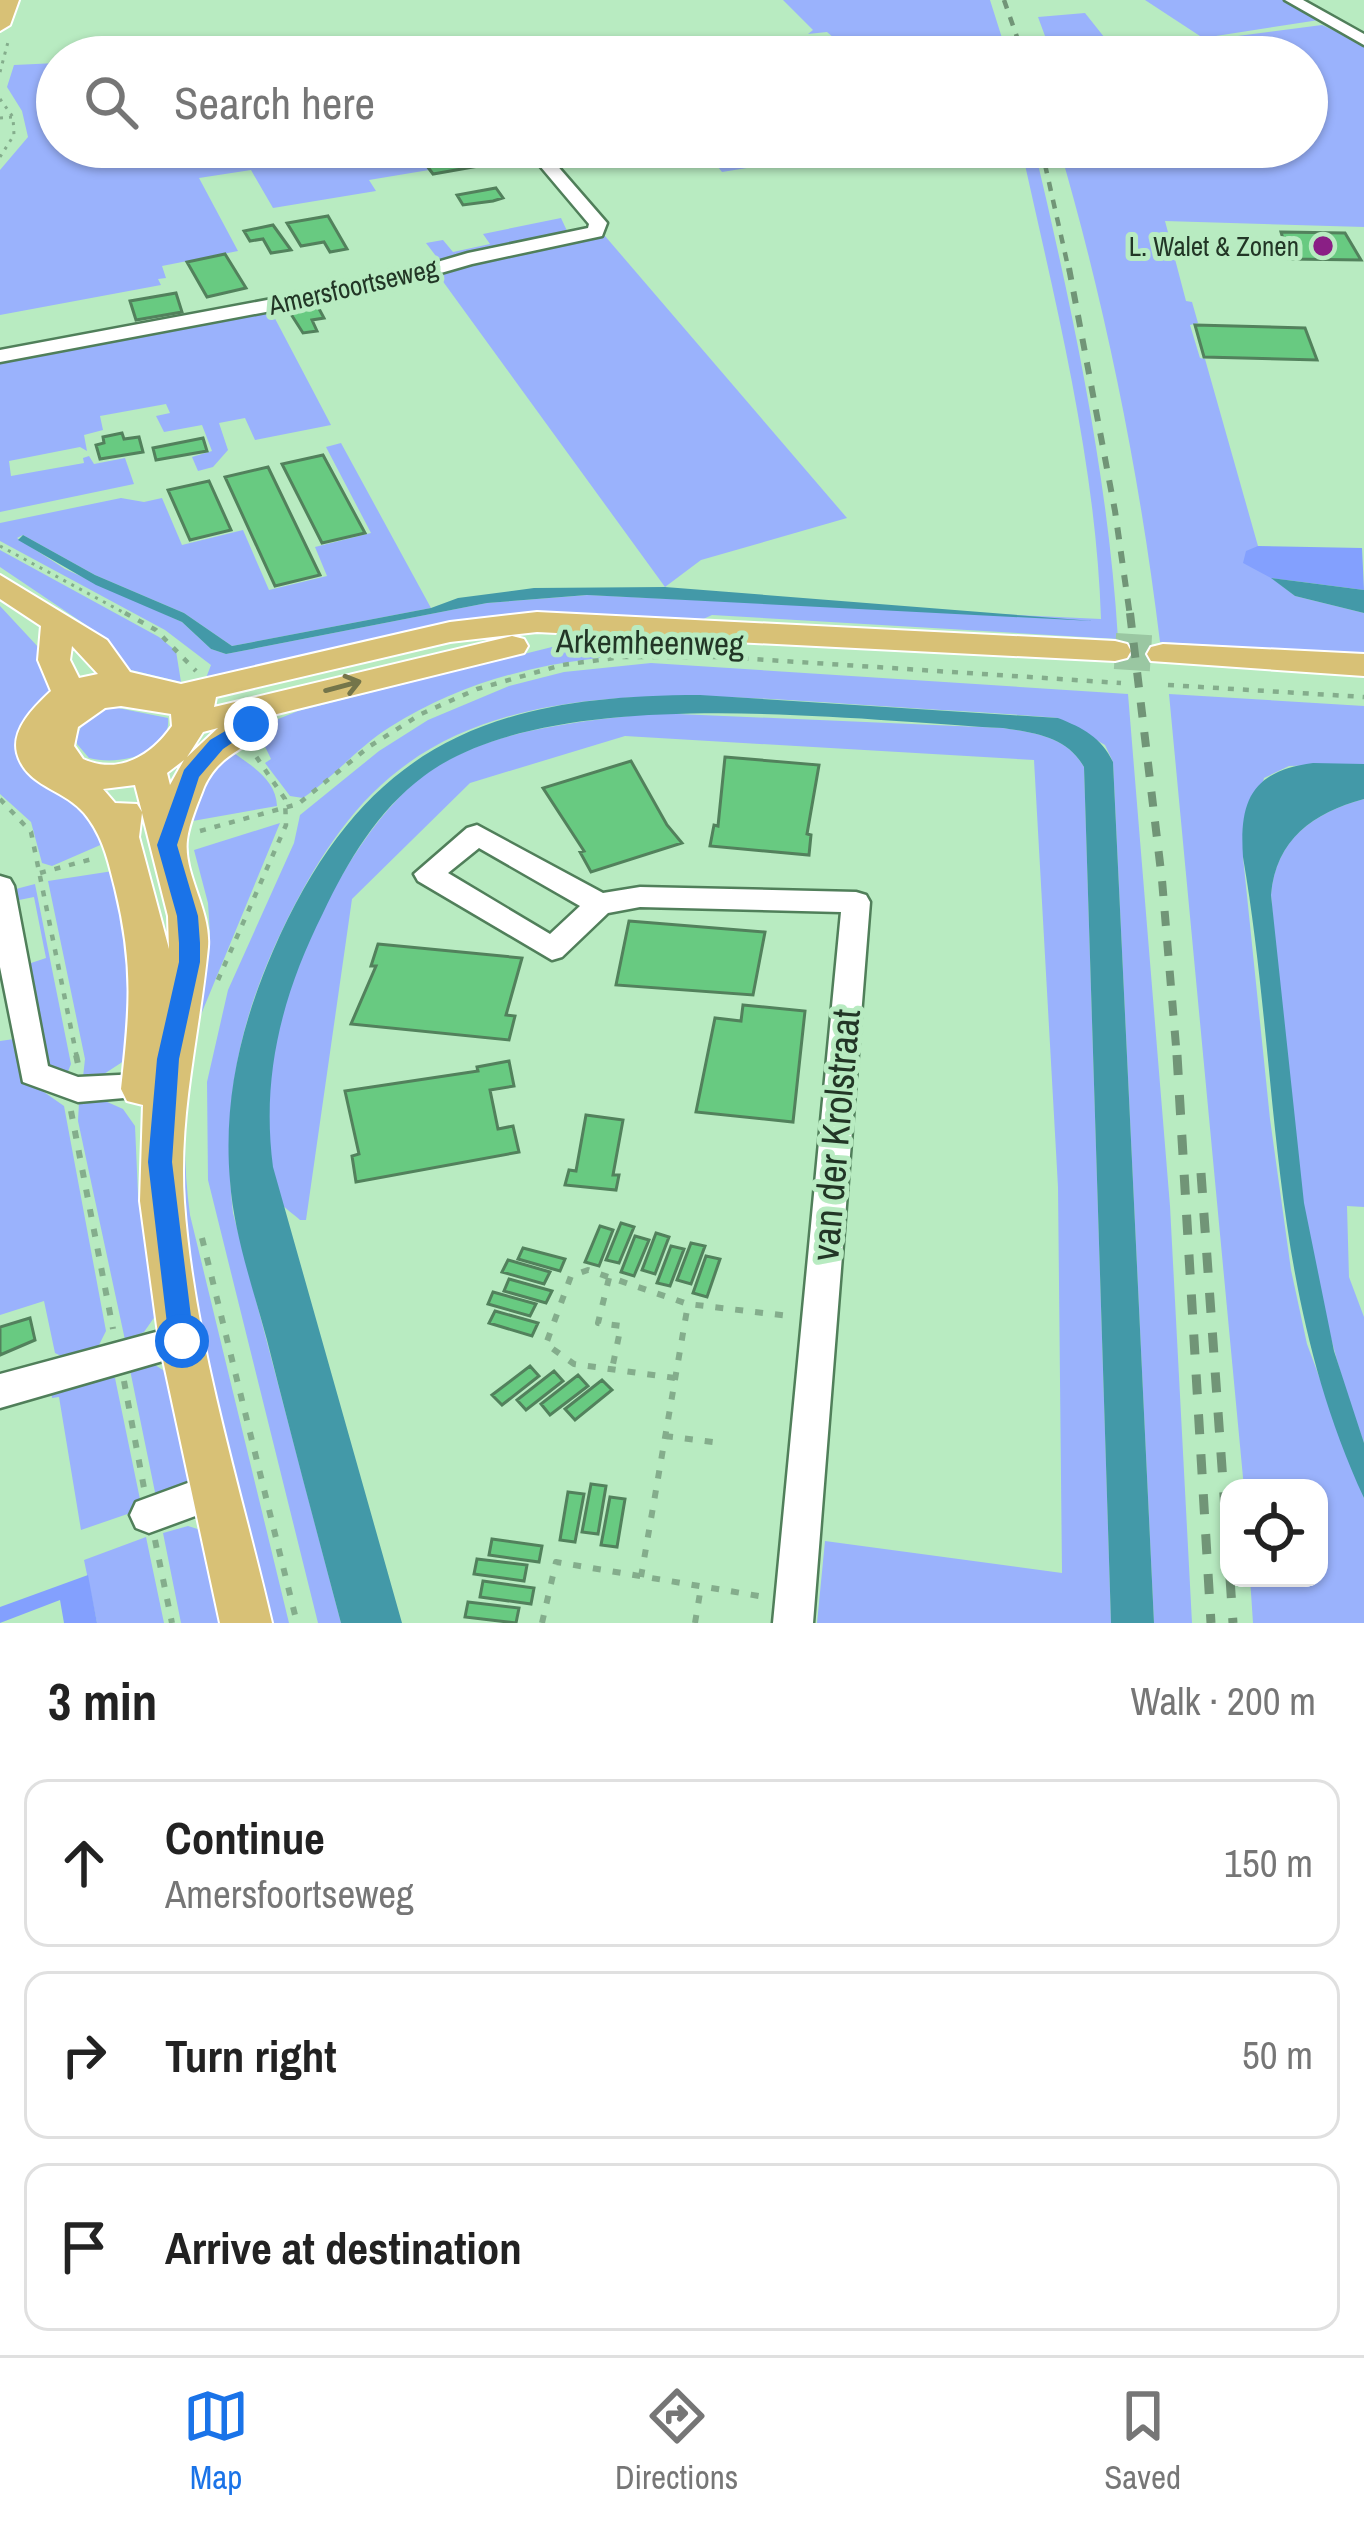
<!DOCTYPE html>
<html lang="en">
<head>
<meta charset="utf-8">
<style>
	body { margin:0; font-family:"Archivo Narrow",sans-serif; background:#f2f2f2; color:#222 }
	.controls { position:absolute; right:36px; bottom:36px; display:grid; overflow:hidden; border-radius:24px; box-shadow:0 3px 9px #0004 }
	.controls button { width:108px; height:108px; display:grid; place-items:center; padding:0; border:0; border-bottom:3px solid #e0e0e0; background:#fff; color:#222; font:60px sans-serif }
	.stop { position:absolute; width:36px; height:36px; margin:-27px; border:9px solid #1a73e8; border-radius:50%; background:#fff }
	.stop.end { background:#1a73e8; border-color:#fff; box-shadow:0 3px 12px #0008 }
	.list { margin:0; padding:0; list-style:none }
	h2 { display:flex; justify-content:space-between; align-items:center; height:156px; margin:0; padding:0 48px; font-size:51px }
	h2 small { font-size:39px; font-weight:400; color:#767676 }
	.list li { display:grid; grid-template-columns:78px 1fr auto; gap:36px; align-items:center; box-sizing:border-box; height:168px; margin:0 24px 24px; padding:0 24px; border:3px solid #e0e0e0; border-radius:24px }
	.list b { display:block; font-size:45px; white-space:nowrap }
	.list p { margin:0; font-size:39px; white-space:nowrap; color:#767676 }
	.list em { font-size:39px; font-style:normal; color:#767676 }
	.icon { flex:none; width:66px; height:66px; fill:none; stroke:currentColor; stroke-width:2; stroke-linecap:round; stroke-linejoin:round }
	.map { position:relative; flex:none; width:1364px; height:1623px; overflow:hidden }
	.search { position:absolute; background:#fff; box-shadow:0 3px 9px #0004; left:36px; right:36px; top:36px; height:132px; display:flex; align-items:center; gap:30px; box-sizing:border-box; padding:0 42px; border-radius:66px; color:#767676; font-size:45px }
	.sheet { height:732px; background:#fff }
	nav { display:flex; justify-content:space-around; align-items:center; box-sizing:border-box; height:168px; border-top:3px solid #e0e0e0; background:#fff; font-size:33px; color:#767676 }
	nav a { display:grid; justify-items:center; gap:6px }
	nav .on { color:#1a73e8 }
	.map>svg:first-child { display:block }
</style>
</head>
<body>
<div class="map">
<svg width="1364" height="1623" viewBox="0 0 1364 1623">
	<rect width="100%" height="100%" fill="#b8ebc1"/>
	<path fill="#9ab2fc" d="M783,0H990L1008,57H856L827,32L808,34L813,30Z
		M1145,0H1283L1319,20L1203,38Z
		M1085,13L1120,57L1052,55L1038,17Z
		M1322,25L1364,44V227L1165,221L1186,301L1192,302L1198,323L1190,325L1200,358L1205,359L1258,546L1287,580L1272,578L1295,596L1364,613V654L1160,642C1140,477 1106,307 1059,147H1307V57H1181L1225,53L1207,40Z
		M57,63V98L50,99L57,102V147H238L222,151L231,160L316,147H525L531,153L369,180L376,191L273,208L251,170L199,178L238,251L162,266L166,278L158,279L161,285L0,315V170L28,137L22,111L7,87L14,65Z
		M702,147H877L722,172Z
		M1021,147H1034C1072,308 1108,474 1118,639L712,615L699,621L558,617L211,682L206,678L211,665L165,630L0,541V523L121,498L144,502L162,498L182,545L243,530L269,590L327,576L315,547L371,533L326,447L341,443L431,608L232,646L184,613L95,575L23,535L17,538L65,569L182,622L211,649L226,654L487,603L588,595L1101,619C1096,461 1055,301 1021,147Z
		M561,218L568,233L442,264L426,243L443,240L453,252L490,244L483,234Z
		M605,236L847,518L701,560L665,587L439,276L473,260Z
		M270,309L331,425L255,440L245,418L219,423L228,450L213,467L198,471L192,457L212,451L202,425L164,432L156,416L170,413L166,404L100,416L103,430L84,435L87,451L80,447L9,461L11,476L84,463L83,458L89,456L94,464L125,458L134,484L0,512V360Z
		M0,550L159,637L176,651L181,682L127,669L89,627L0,567Z
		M0,606L40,649L84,808L105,843L52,866L42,863L31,822L0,794Z
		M629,643L698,645L703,654C592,652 485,667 390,727C358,747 334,777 303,798L290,796L265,763L271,759L256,728L298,711L556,646Z
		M651,663L1128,694L1170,1206L1192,1623H1154L1113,762L1105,745L1058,718C988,712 919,709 849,704C707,695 519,676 399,770C348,809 314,866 286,922C238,1020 221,1104 233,1213L341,1623H318L208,1180L207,1082L228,990L294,843L300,815L379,751L428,720L509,686L564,672Z
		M1169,694L1364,706V764L1289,766L1264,778L1243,857L1270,1119L1291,1270L1307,1344L1364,1498V1623H1253L1250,1578H1319V1488H1244Z
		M113,707L168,718C172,755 118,766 89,758L77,744C76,723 95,713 113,707Z
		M655,713L1003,728C1036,733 1067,737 1084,767L1111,1623H817L825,1541L1062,1573L1058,1187L1034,760L625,736L470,783L352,899L306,1220H300C295,1215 284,1208 280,1202C274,1191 273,1169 271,1157C268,1129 265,1103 268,1075C277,985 353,825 427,773C492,728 579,722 655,713Z
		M234,753C253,767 276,780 277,806L187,822L205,768Z
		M1364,799V1207L1347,1206L1349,1277L1364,1317V1443C1300,1272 1283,1076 1271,894C1276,839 1313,813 1364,799Z
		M280,823L200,1017C184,1082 181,1149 190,1215L289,1623H267L169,1189L210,934L208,903L194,850Z
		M113,871L134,954L130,1057L104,1074L83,1077L85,1059L48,881Z
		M35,884L71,1064L67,1074L46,1066L28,964L46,958L34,897L14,901L12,890Z
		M14,1039L24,1078L64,1106L106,1331L98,1347L65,1358L55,1353L44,1301L0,1315V1041Z
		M105,1101L123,1109L135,1126L138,1194L158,1312L144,1332L125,1340L78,1121L79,1102Z
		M129,1365H155L171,1375L192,1476L188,1484L157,1502Z
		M105,1375L115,1378L142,1509L81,1530L59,1397L52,1398L51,1392Z
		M188,1526L204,1531L228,1623H181L163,1533Z
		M146,1537L164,1623H97L84,1560Z"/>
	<path fill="#83a0fe" d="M1258,546L1362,548L1364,590L1271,578L1243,563L1246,551Z
		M88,1575L97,1623H64L60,1600L0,1623V1607Z"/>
	<path fill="#4399a8" d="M23,535L95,575L184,613L232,646L431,608L458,598L534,588L665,587L1093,621L587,595L487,603L226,654L211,649L182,622L96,585L18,540Z
		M1271,578L1364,590V613L1295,596Z
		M700,695L1058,718C1083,728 1101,737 1113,762L1154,1623H1111L1084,767C1067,737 1036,733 1003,728C850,720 550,681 424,776C377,811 348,861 323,913C282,995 261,1076 273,1167L402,1623H341C316,1529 291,1435 267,1340C253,1288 234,1235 230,1181C223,1099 241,1025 273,951C362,747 485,695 700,695Z
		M1313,763L1364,764V799C1313,813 1276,839 1271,895L1304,1203L1334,1351L1364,1443V1498C1266,1285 1281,1080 1243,857C1239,799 1253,771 1313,763Z"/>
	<path fill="#68ca81" stroke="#52815c" stroke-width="3" d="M598,147L631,148L641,162L611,166Z
		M470,154L479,166L433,174L424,162Z
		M496,188L503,198L493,201L463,205L457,195Z
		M328,216L347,249L330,252L324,242L301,246L287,223Z
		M273,225L291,250L271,253L263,239L250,241L244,231Z
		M1281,232L1345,233L1361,260L1289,259Z
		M225,254L246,288L207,297L187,262Z
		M176,293L182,312L136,320L130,301Z
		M317,305L324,318L312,320L317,331L303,333L289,311Z
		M1195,325L1305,328L1317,360L1204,357Z
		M122,433L124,439L139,437L143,452L100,459L96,445L104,443L103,437Z
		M203,438L207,451L156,460L153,448Z
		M323,455L365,533L322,543L282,464Z
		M268,467L320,575L275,586L225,477Z
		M209,481L231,530L190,540L168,490Z
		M725,757L819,765L807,834L811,835L809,855L710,846L714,825L718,826Z
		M631,761L667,825L682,843L591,872L580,852L584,851L543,788Z
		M629,921L765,932L753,995L616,985Z
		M378,944L522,958L506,1015L515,1016L509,1040L351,1024L376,966H371Z
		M743,1005L805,1011L793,1122L696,1112L715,1018L741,1021Z
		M509,1061L514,1086L490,1090L498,1129L513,1126L519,1152L356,1182L352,1156L359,1154L345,1091L478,1071L477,1067Z
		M586,1115L623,1120L613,1175H619L616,1190L565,1185L569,1170L576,1171Z
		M621,1223L634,1227L619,1263L606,1260Z
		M600,1226L613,1230L599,1266L585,1262Z
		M656,1233L669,1237L655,1274L642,1270Z
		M635,1236L649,1240L634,1276L621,1272Z
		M691,1243L705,1246L691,1284L677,1280Z
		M671,1246L684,1249L670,1286L657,1283Z
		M523,1248L565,1259L560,1271L518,1259Z
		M706,1256L720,1259L707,1297L693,1293Z
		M508,1260L550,1272L544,1284L502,1272Z
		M509,1279L552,1291L546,1303L504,1291Z
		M493,1292L536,1304L530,1316L488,1304Z
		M495,1311L538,1323L532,1336L489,1323Z
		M30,1318L35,1340L0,1355V1327Z
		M530,1366L539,1376L502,1405L492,1395Z
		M554,1371L563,1381L526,1410L517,1400Z
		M578,1375L588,1386L550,1415L541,1404Z
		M602,1380L612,1390L575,1420L565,1409Z
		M591,1484L606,1486L598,1534L582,1532Z
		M568,1492L584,1494L575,1542L560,1540Z
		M610,1497L625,1499L617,1547L601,1545Z
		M492,1539L542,1546L539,1562L489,1555Z
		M477,1559L527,1565L524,1581L474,1574Z
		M483,1581L534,1588L531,1604L480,1597Z
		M468,1602L519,1608L516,1623L465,1617Z"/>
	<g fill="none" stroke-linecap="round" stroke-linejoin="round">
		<path stroke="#9ac7a2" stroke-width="36" stroke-dasharray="36 18" stroke-linecap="butt" d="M1115,651L1163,654"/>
		<g stroke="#507f5a" stroke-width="5">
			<path id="minor" d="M1285,0H1303L1364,34V45Z
				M524,147H541L607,223L602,236L472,264L382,290L0,362V350L379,279L468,253L588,228L589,224Z
				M477,825L603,893L640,887L856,892L866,895L870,902L813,1623H773L841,912L640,907L608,913L562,957L552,960L418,881L414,874L467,828ZM479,848L580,906L550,934L448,873Z
				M0,876L10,879L14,886L48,1066L78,1077L159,1073L170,1076L175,1085L170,1094L78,1102L23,1082L0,967Z
				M182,1325L194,1330L200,1341L194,1352L0,1408V1374Z
				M215,1473L228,1478L234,1491L228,1504L149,1533L136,1528L130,1515L136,1502Z"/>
		</g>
		<g stroke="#fff" stroke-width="4">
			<path id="major" d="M0,0H19L10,25L0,31Z
				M0,575L107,640L130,672L181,684L450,622L537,612L1115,641L1127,644L1131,651L1127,658L1115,661L537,632L450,642L216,697L214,707L512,636L524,639L528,646L524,653L273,715L276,720C259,747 222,747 204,787C198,803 189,823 187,840C183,874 211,910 208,947C200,1032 178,1114 184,1202C194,1343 240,1485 272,1623H220L159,1341L140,1201L143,1105L127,1101L121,1089C130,1012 134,965 115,888C108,860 103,836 84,813C64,789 26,787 17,753C11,729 35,706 51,691L38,660L41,626L0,599ZM72,646L98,674L79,678L70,660ZM121,706L171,714L172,726C151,756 119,775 83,759L74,746L78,727L105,708ZM218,728L187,757L203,732ZM184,760L170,785L167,773ZM135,785L142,812L137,804L115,803L103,789ZM142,813L168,916L169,949L139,837Z
				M1163,644L1364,654V676L1151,661L1147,654L1151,647Z"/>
		</g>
		<path stroke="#84ad8c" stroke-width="3" stroke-dasharray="3 6" stroke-linecap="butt" d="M0,72L8,42
			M0,99L13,117
			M0,118L13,117
			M0,157L14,135L13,117
			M0,546L130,616"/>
		<path stroke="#84ad8c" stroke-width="4.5" stroke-dasharray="6 9" stroke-linecap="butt" d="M125,613L156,630L196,671
			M1168,685L1364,697
			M0,799L31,832L77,1058
			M200,831L298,804L370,746L421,714L477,689L562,665L622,657H722L1121,683
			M40,873L92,859
			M218,980L286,825L285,799L253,752"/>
		<path stroke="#84ad8c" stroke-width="6" stroke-dasharray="8 12" stroke-linecap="butt" d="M76,1055L78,1064
			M71,1111L113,1329
			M202,1238L297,1623
			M609,1278L598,1323L621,1326L612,1369
			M675,1378L574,1364L546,1344L571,1276L588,1270L688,1304L789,1316
			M124,1381L144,1488
			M665,1436L721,1443
			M155,1540L172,1623
			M641,1577L688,1304
			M542,1623L556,1562L765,1597
			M695,1623L701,1587"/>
		<use href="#minor" fill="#fff" fill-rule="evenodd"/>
		<use href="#major" fill="#d8c176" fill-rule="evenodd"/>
		<path stroke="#719577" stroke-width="4.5" stroke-dasharray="9 9" stroke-linecap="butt" d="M1004,0L1024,57
			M1041,147L1069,271"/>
		<path stroke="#719577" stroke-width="6" stroke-dasharray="12 12" stroke-linecap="butt" d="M1069,268L1115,511L1130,616"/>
		<path stroke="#719577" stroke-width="8" stroke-dasharray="15 15" stroke-linecap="butt" d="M1130,613L1162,880L1177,1058"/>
		<path stroke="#719577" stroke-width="9" stroke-dasharray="20 20" stroke-linecap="butt" d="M1177,1055L1211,1623
			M1201,1173L1229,1566
			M1230,1578L1233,1623"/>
	</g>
	<defs><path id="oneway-shaft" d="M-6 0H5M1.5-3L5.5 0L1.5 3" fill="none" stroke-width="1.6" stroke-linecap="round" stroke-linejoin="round" transform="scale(3)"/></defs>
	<use stroke="#74754a" href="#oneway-shaft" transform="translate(343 686) rotate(-15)"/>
	<path fill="#1a73e8" d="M244,720L260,724L223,749L199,777L177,845L198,916L200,943V962L179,1059L172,1162L194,1341L182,1352L169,1341L148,1162L157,1059L179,962V943L177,916L157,845L184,770L210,740Z"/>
	<circle fill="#8a1f85" stroke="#b8ebc1" stroke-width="4.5" cx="1323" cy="246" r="12"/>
	<g text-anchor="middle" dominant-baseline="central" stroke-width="10" stroke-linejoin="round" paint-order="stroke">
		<g font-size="27" fill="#223626" stroke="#b8ebc1" text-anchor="end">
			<text x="1299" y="246">L. Walet &amp; Zonen</text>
		</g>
		<g font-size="27" fill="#223626" stroke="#b8ebc1">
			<text transform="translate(353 286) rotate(-13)">Amersfoortseweg</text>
		</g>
		<g font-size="33" fill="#223626" stroke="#b8ebc1">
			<text transform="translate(650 642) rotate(1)">Arkemheenweg</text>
		</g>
		<g font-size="39" fill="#223626" stroke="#b8ebc1">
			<text transform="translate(835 1135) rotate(-85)">van der Krolstraat</text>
		</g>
	</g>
</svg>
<div class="controls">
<button><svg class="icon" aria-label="locate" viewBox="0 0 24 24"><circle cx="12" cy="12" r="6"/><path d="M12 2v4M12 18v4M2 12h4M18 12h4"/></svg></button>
</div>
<div class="stop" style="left:182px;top:1341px"></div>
<div class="stop end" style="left:251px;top:724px"></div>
<div class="search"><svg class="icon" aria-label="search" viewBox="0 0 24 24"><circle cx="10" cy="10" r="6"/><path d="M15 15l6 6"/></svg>Search here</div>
</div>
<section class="sheet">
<h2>3 min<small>Walk · 200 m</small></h2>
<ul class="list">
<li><svg class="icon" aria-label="ahead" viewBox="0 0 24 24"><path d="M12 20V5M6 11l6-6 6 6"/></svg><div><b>Continue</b><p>Amersfoortseweg</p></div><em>150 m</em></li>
<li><svg class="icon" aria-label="right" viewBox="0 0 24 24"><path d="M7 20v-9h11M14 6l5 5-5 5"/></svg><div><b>Turn right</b></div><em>50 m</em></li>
<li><svg class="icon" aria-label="arrive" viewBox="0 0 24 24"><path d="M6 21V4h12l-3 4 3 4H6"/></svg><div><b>Arrive at destination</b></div></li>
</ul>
</section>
<nav>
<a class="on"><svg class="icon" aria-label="map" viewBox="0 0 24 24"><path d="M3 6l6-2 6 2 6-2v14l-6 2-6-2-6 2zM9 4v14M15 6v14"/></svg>Map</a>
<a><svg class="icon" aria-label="directions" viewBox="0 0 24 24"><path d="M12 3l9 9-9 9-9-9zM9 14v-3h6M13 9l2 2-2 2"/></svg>Directions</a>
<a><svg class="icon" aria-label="saved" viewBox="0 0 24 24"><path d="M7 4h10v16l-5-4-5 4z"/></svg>Saved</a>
</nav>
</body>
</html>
